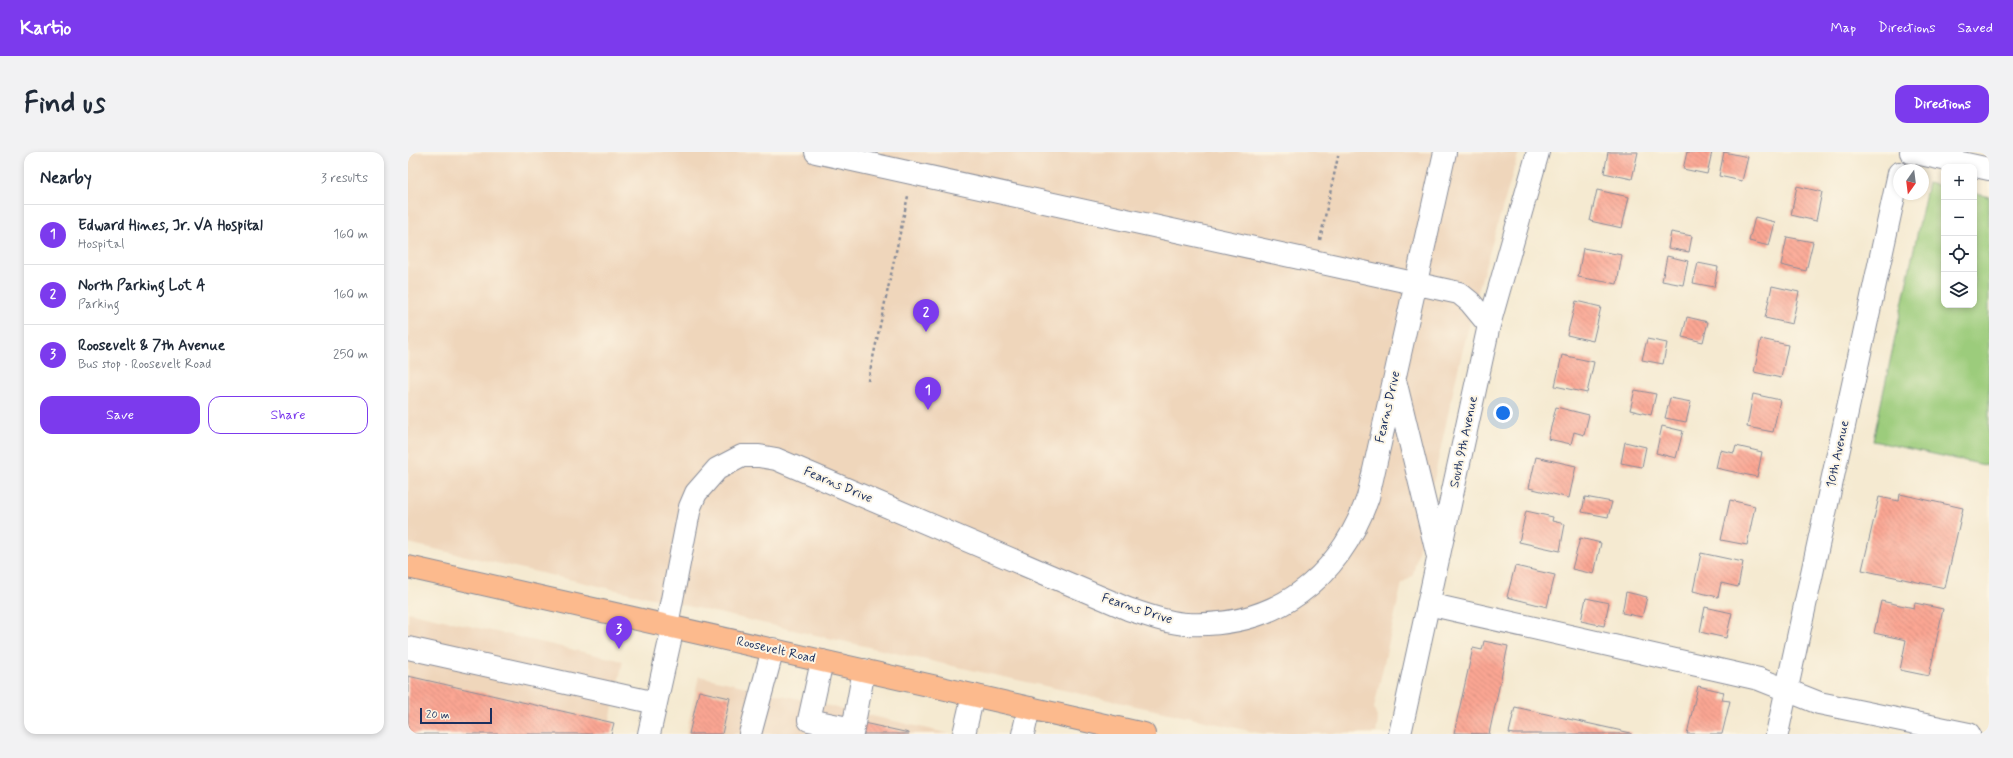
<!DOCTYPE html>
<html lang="en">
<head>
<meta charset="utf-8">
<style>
	body { margin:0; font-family:Mynerve,sans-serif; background:#f2f2f3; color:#1f2937 }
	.controls { position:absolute; right:12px; top:12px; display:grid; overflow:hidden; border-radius:8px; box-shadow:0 2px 6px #0003 }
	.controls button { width:36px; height:36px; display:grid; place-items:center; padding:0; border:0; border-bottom:1px solid #e0e1e3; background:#fff; color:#1f2937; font:20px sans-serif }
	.compass { position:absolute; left:1485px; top:12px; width:36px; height:36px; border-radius:50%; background:#fff; box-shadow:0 2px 6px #0003; rotate:194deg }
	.scale { position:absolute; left:12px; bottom:10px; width:72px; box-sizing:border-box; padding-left:4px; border:2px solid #1b2f5e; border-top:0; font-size:11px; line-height:14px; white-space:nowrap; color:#1b2f5e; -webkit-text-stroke:3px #fcf5e5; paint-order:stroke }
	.you { position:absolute; left:1095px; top:261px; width:14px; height:14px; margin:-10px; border:3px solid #fff; border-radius:50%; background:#1a73e8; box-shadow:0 0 0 6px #1a73e833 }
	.badge { display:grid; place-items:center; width:26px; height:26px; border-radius:50%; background:#7c3aed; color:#fff; font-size:13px; font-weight:700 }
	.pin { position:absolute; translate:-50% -33px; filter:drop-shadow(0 1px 2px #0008) }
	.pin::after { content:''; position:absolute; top:21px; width:14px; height:12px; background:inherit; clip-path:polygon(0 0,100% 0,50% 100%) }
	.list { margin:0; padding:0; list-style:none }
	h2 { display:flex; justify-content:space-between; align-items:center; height:52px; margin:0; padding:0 16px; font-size:17px }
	h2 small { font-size:13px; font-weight:400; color:#747a83 }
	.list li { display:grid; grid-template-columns:26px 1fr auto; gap:12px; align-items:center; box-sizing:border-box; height:60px; padding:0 16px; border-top:1px solid #e0e1e3 }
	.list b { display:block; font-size:15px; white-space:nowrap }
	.list p { margin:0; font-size:13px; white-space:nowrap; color:#747a83 }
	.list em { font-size:13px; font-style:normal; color:#747a83 }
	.actions { display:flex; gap:8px; padding:12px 16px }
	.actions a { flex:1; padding:9px 0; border:1px solid #7c3aed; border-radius:12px; text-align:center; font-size:14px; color:#7c3aed }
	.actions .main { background:#7c3aed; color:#fff }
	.icon { flex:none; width:22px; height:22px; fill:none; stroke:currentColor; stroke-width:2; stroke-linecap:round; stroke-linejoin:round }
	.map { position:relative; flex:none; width:1581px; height:582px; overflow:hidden; border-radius:12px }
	header { display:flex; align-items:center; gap:24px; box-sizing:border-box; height:56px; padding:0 20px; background:#7c3aed; color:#fff }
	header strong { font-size:19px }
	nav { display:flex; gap:22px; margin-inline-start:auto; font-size:14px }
	.intro { display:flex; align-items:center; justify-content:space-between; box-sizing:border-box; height:96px; padding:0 24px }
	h1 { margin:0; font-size:28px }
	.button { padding:10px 18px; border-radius:12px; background:#7c3aed; color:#fff; font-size:14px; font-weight:700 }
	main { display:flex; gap:24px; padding:0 24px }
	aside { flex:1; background:#fff; border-radius:12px; box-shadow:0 2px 6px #0003 }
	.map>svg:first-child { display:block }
</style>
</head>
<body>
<header>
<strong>Kartio</strong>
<nav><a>Map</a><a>Directions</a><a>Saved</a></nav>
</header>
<div class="intro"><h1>Find us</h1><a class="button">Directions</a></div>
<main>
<aside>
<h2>Nearby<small>3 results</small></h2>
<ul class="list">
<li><span class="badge">1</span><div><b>Edward Hines, Jr. VA Hospital</b><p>Hospital</p></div><em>160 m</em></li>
<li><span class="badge">2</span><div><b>North Parking Lot A</b><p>Parking</p></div><em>160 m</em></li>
<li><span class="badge">3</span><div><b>Roosevelt &amp; 7th Avenue</b><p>Bus stop · Roosevelt Road</p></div><em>250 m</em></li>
</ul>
<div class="actions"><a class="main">Save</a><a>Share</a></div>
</aside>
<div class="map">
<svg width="1581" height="582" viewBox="0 0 1581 582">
	<defs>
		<pattern id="building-back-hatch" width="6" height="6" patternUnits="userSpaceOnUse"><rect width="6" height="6" fill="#fba693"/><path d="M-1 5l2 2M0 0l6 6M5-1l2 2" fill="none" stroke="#ca887b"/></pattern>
	</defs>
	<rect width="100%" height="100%" fill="#fcf5e5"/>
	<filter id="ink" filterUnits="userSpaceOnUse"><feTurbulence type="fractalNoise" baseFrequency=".025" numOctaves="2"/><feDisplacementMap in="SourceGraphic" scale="8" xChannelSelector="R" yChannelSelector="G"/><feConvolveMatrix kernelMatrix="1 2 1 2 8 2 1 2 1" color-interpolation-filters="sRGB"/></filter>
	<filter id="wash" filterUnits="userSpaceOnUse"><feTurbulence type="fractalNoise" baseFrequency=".012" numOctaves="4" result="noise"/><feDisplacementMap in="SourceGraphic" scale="16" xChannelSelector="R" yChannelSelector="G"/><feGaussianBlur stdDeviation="0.9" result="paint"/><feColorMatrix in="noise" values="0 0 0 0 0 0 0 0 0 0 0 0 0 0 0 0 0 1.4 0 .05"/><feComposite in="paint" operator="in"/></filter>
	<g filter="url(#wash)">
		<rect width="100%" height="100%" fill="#f5ead1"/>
		<path fill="#efd6bb" d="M0,0H1111L1070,139L1050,217L1005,423L994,431L966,556L970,569L968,581L856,582L545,514L0,391Z
			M0,460L215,509L199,582H0Z
			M291,524L542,582H278Z"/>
		<path fill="#9ccc7b" stroke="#5c7e6c" d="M1520,31L1536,35V153H1566V41L1581,45V314L1465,289Z"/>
		<g id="blocks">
			<path fill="url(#building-back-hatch)" d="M1200,0H1230L1224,27L1196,21Z
				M1279,0H1304L1299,22L1275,17Z
				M1316,0L1340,5L1334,29L1311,24Z
				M1389,34L1414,40L1408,69L1383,63Z
				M1189,38L1221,45L1214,76L1182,69Z
				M1347,65L1367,70L1361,94L1341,89Z
				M1263,80L1284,84L1281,100L1260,96Z
				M1379,85L1405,90L1398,119L1373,113Z
				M1175,96L1214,103L1209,132L1170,125Z
				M1259,104L1280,109L1275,133L1254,129Z
				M1290,111L1310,115L1306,135L1285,131Z
				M1364,134L1391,140L1384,172L1357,166Z
				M1168,149L1193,155L1185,189L1159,183Z
				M1279,165L1300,170L1295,190L1274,185Z
				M1239,187L1259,191L1255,212L1234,208Z
				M1353,187L1380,193L1373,226L1346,220Z
				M1154,203L1186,210L1179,241L1147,234Z
				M1227,238L1248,242L1243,263L1222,258Z
				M1345,242L1372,248L1365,280L1339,275Z
				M1262,246L1283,250L1278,270L1257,266Z
				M1148,255L1181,263L1176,283L1166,280L1163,292L1140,287Z
				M1254,274L1275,279L1268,306L1248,301Z
				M1217,290L1238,295L1234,315L1213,311Z
				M1328,294L1354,300L1349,325L1308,316L1312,298L1326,301Z
				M1128,305L1168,314L1161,346L1121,336Z
				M1492,342L1555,356L1537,436L1454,418L1471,345L1491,349Z
				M1177,345L1204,350L1200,365L1174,360Z
				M1322,348L1347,354L1339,393L1313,388Z
				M1118,359L1145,365L1144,369L1157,372L1152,399L1111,390Z
				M1172,386L1193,391L1186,422L1164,417Z
				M1293,401L1335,410L1330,435L1313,431L1310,445L1285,439Z
				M1107,414L1147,423L1139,455L1099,445Z
				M1218,440L1239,445L1234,465L1214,461Z
				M1178,446L1201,451L1196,474L1173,469Z
				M1473,449L1506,456L1507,451L1535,457L1521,524L1492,518L1498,488L1466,481Z
				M1297,455L1324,461L1318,486L1292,480Z
				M1076,489L1100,494L1081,582L1046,581L1065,496L1074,498Z
				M0,524L206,571L203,582H0Z
				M1290,534L1316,540L1314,548L1322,549L1314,582H1279Z
				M291,539L322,546L314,582H281Z
				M1107,555L1223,581V582H1105L1101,581Z
				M451,570L501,581V582H451Z"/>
		</g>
	</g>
	<g filter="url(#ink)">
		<use href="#blocks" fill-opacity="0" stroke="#888c98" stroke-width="1"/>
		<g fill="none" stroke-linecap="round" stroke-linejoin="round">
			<g stroke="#888c98" stroke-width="24">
				<path id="minor" d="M408,0L1051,141L1062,150L1081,173
					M1503,0L1581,17
					M988,232L1029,401
					M1020,452L1351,527L1411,551L1561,582
					M259,473L282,355L288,341L309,317L334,304H351L368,307L720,457C739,463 759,471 779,472C868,476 931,427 960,345L1037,0
					M0,496L248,551
					M414,509L401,568L445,577
					M241,582L265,475
					M342,582L365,497
					M444,582L456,518
					M556,582L565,543
					M615,582L621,556
					M992,582L1081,173L1130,0
					M1369,582L1491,21"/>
			</g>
			<g stroke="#888c98" stroke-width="24">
				<path id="major" d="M0,415L736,582"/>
			</g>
			<path stroke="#888c98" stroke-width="2.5" stroke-dasharray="3 3" stroke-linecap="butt" d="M912,88L931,0
				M460,229L500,44"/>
			<use href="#minor" stroke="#fff" stroke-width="22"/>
			<use href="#major" stroke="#fcba8d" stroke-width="22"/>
		</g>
	</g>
	<g text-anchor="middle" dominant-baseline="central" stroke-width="4" stroke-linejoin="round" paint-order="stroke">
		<g font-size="13" fill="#1b2f5e" stroke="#fcf5e5">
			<text transform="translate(980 255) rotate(-77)">Fearns Drive</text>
			<text transform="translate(1056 290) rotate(-78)">South 9th Avenue</text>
			<text transform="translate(1430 302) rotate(-78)">10th Avenue</text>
			<text transform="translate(430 333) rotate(23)">Fearns Drive</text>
			<text transform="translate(729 457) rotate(18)">Fearns Drive</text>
			<text transform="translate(368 498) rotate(13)">Roosevelt Road</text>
		</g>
	</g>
</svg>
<div class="controls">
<button>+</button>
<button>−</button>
<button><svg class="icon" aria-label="locate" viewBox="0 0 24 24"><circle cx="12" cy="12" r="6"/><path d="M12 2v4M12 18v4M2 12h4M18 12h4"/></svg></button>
<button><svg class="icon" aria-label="layers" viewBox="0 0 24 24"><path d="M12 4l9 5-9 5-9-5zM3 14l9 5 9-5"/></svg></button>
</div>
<svg class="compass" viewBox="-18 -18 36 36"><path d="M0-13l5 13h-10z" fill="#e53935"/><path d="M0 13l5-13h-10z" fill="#747a83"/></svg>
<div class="scale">20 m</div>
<div class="you"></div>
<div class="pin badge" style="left:520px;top:258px">1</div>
<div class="pin badge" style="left:518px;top:180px">2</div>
<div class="pin badge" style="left:211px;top:497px">3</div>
</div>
</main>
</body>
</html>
